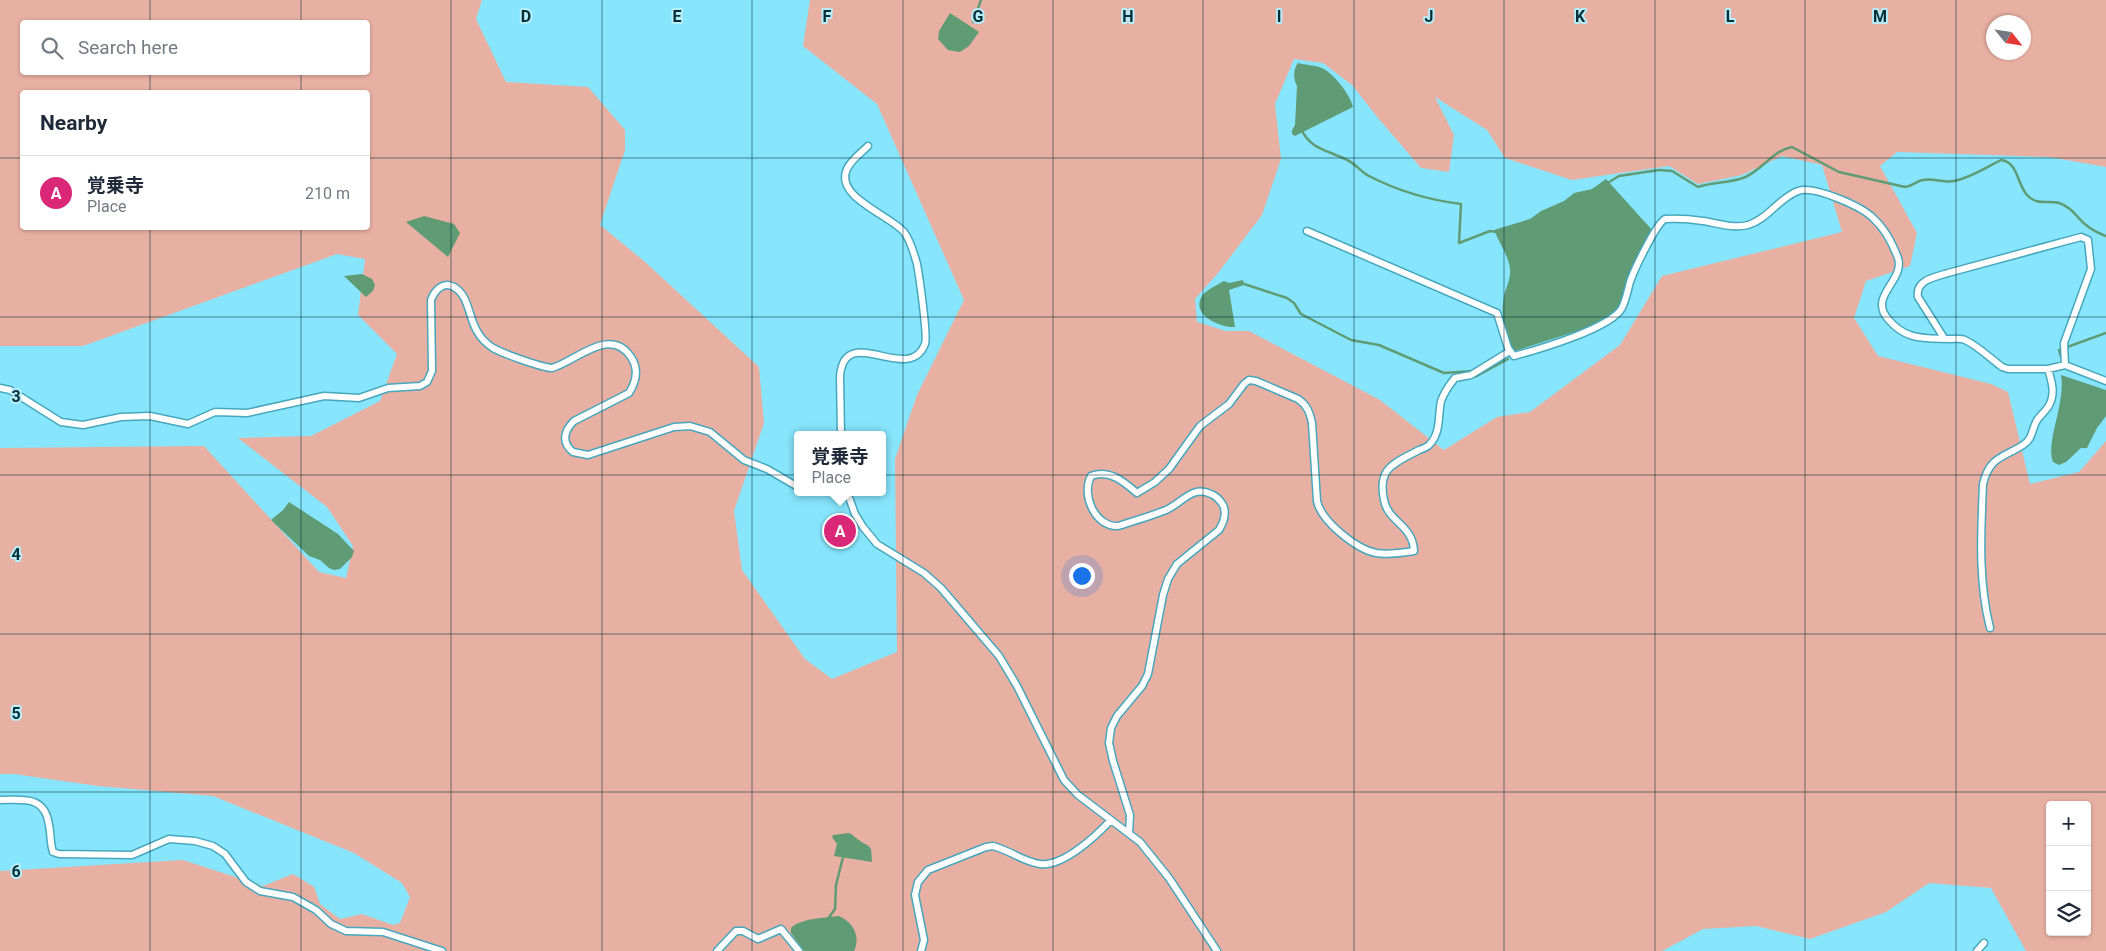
<!DOCTYPE html>
<html lang="en">
<head>
<meta charset="utf-8">
<style>
	body { margin:0; font-family:Roboto,"Noto Sans JP",sans-serif; background:#f6f6f7; color:#1f2937 }
	.controls { position:absolute; right:15px; bottom:15px; display:grid; overflow:hidden; border-radius:5px; box-shadow:0 1px 4px #0004 }
	.controls button { width:45px; height:45px; display:grid; place-items:center; padding:0; border:0; border-bottom:1px solid #e0e1e3; background:#fff; color:#1f2937; font:25px sans-serif }
	.compass { position:absolute; left:1986px; top:15px; width:45px; height:45px; border-radius:50%; background:#fff; box-shadow:0 1px 4px #0004; rotate:120deg }
	.you { position:absolute; left:1081px; top:575px; width:18px; height:18px; margin:-12px; border:4px solid #fff; border-radius:50%; background:#1a73e8; box-shadow:0 0 0 8px #1a73e833 }
	.badge { display:grid; place-items:center; width:32px; height:32px; border-radius:50%; background:#db2777; color:#fff; font-size:16px; font-weight:700 }
	.pin { position:absolute; translate:-50% -50%; border:2px solid #fff; box-shadow:0 1px 5px #0006 }
	.popup { position:absolute; left:794px; top:431px; width:92px; height:65px; box-sizing:border-box; display:grid; place-content:center; border-radius:5px; background:#fff; filter:drop-shadow(0 1px 4px #0005); font-size:16px; white-space:nowrap; color:#747a83 }
	.popup b { font-size:19px; color:#1f2937 }
	.popup::after { content:''; position:absolute; left:50%; top:100%; margin-left:-10px; border:10px solid transparent; border-top-color:#fff }
	.list { margin:0; padding:0; list-style:none }
	h2 { display:flex; justify-content:space-between; align-items:center; height:65px; margin:0; padding:0 20px; font-size:21px }
	h2 small { font-size:16px; font-weight:400; color:#747a83 }
	.list li { display:grid; grid-template-columns:32px 1fr auto; gap:15px; align-items:center; box-sizing:border-box; height:75px; padding:0 20px; border-top:1px solid #e0e1e3 }
	.list b { display:block; font-size:19px; white-space:nowrap }
	.list p { margin:0; font-size:16px; white-space:nowrap; color:#747a83 }
	.list em { font-size:16px; font-style:normal; color:#747a83 }
	.icon { flex:none; width:28px; height:28px; fill:none; stroke:currentColor; stroke-width:2; stroke-linecap:round; stroke-linejoin:round }
	.map { position:relative; flex:none; width:2106px; height:951px; overflow:hidden }
	.search { position:absolute; background:#fff; box-shadow:0 1px 4px #0004; left:20px; top:20px; width:350px; height:55px; display:flex; align-items:center; gap:12px; box-sizing:border-box; padding:0 18px; border-radius:5px; color:#747a83; font-size:19px }
	.panel { position:absolute; background:#fff; box-shadow:0 1px 4px #0004; left:20px; top:90px; width:350px; height:140px; border-radius:5px }
	.map>svg:first-child { display:block }
</style>
</head>
<body>
<div class="map">
<svg width="2106" height="951" viewBox="0 0 2106 951">
	<rect width="100%" height="100%" fill="#87e6fd"/>
	<path fill="#e8b0a2" fill-rule="evenodd" d="M0,0H482L476,19L506,82L588,87L625,130V150L600,225L644,261L759,367L764,423L734,511L742,570L805,659L832,679L897,652L895,459L917,395L964,300L877,104L803,46L810,0H2106V167L2049,157L1897,152L1880,166L1917,233L1910,266L1866,281L1854,318L1878,356L1991,384L2008,392L2030,484L2079,472L2106,441V951H2026L1991,888L1929,883L1886,912L1810,939L1756,926L1703,929L1662,951H0V871L183,860L263,886L293,874L314,887L320,904L340,919L362,914L393,925L400,923L410,897L402,883L354,853L213,796L98,786L14,774H0V448L204,446L319,572L346,578L353,546L327,507L238,438L311,436L380,401L397,354L358,315L365,259L337,254L83,346H0ZM22,22H368V72H22ZM1994,22H2024V52H1994ZM1294,59L1323,63L1352,85L1378,118L1421,168L1449,172L1454,135L1435,97L1487,130L1505,158L1572,180L1669,166L1698,184L1742,175L1782,156L1822,165L1842,232L1662,276L1620,345L1530,412L1497,417L1444,450L1380,400L1249,331H1226L1197,322L1195,299L1218,273L1262,215L1281,159L1275,104ZM22,92H368V228H22ZM2050,805H2087V932H2050Z"/>
	<path fill="#5f9b74" d="M950,13L979,32L969,46L960,52L948,50L938,39L939,31Z
		M1298,63C1306,65 1315,65 1322,68C1334,74 1350,94 1353,107L1295,136L1292,134V130L1295,125L1297,86C1293,79 1293,69 1298,63Z
		M1606,179L1653,231L1628,279L1622,303L1617,311L1593,326L1515,351C1502,338 1501,313 1504,296C1506,287 1511,279 1510,269C1509,257 1499,242 1494,230L1530,219L1541,211L1564,201L1574,193L1592,189Z
		M424,216L454,224L460,233L448,257L406,222Z
		M362,274L372,279L375,285L373,291L366,297L344,276Z
		M1243,280L1244,285L1229,290L1235,327C1221,328 1190,315 1202,296C1206,290 1217,285 1224,281L1229,283Z
		M2061,375L2106,390V416L2097,428L2087,448H2081L2066,462L2059,465L2053,462C2045,442 2066,403 2061,375Z
		M289,502L338,534L354,551L352,557L340,569L334,570L329,568L320,560L309,556L271,520L283,510Z
		M849,833C854,835 855,838 859,840C872,850 871,842 872,862L834,856L837,844L832,837L833,835Z
		M839,916C853,922 861,936 854,951H804L791,933V928C801,918 825,918 839,916Z"/>
	<g fill="none" stroke-linecap="round" stroke-linejoin="round">
		<path stroke="#5f9b74" stroke-width="2.5" d="M973,22L981,0
			M1301,129C1311,150 1328,150 1347,160C1356,164 1361,172 1369,176C1398,191 1429,200 1461,204L1459,243L1490,231L1498,232
			M1606,184L1619,176L1659,170L1672,171L1698,187C1713,182 1729,183 1743,178C1762,171 1773,150 1792,147L1839,172L1905,187C1913,186 1916,181 1923,180C1933,178 1944,183 1954,181C1970,178 1987,167 2001,160C2018,162 2017,184 2027,195C2037,206 2048,200 2059,203C2072,207 2077,218 2086,225C2092,230 2098,233 2106,236
			M1241,283L1287,298L1294,303L1301,314L1351,340L1379,345L1444,373L1473,371
			M2061,357L2059,350L2106,333
			M1475,377L1508,359
			M827,920L835,909L836,885L843,857"/>
		<g stroke="#46a7bd" stroke-width="9">
			<path id="street" d="M1307,231L1497,313L1508,348L1514,356C1540,349 1604,330 1620,311C1626,303 1627,292 1630,282C1634,270 1656,224 1665,219C1678,218 1690,219 1703,221C1717,223 1733,229 1748,225C1768,219 1779,198 1798,191C1814,185 1863,207 1874,219C1884,228 1893,245 1898,258C1905,281 1868,296 1888,319C1906,341 1925,338 1950,339C1955,339 1961,338 1965,340C1978,346 1990,358 2002,367L2008,369H2048L2065,365L2106,381
				M1944,338L1918,297C1915,280 1935,277 1948,273L2081,237L2088,240L2091,269L2064,343L2065,365
				M0,388L10,390L61,422L83,425L121,417L150,416L188,424L215,412L247,413L324,396L359,398L388,388L420,386L427,382L432,371L431,300C435,290 443,281 454,287C469,295 469,319 477,331C480,337 487,344 493,348C504,354 540,367 552,368C575,362 610,325 631,357C639,369 636,382 629,393L574,421C564,431 561,442 573,452L588,455L674,427L690,426L710,432L744,460L767,469L798,487
				M841,435L840,376C845,321 909,386 925,344C928,336 919,275 917,264C914,254 911,241 904,232C890,215 834,197 847,169C851,160 861,153 868,146
				M847,492L855,514L863,527L877,544L924,573L941,588L999,656L1017,686L1064,780L1078,795L1140,842L1169,878L1217,951
				M1990,628C1978,580 1981,533 1983,484C1990,456 2003,458 2023,445C2032,440 2032,430 2036,422C2039,416 2045,412 2048,407C2056,395 2052,382 2048,369
				M0,800C23,800 45,795 49,825C51,834 50,843 53,852L59,854L132,855L169,839L195,841L213,846L225,854L246,882L260,891L293,897L316,910L331,924L346,931L383,932L442,951
				M1129,833L1130,815L1113,761L1109,743L1111,728L1117,716L1142,686L1148,674L1163,595L1168,579L1177,564L1219,530C1224,522 1227,514 1223,505C1220,500 1216,496 1211,494C1192,485 1182,503 1166,510C1151,516 1134,521 1118,526C1095,527 1081,495 1091,476C1109,469 1123,481 1137,493L1155,482L1169,469L1200,426L1229,404L1244,384L1249,380L1256,381L1298,399C1307,405 1310,413 1312,423L1317,501C1321,521 1356,549 1376,553C1389,555 1401,553 1414,551C1413,525 1388,522 1384,500C1377,467 1395,463 1419,450C1422,449 1427,447 1429,445C1441,434 1438,415 1441,401C1444,393 1450,384 1455,378L1471,375L1510,351
				M717,951L736,931H743L758,939L781,929L799,951
				M921,951L924,940L915,895L918,882L928,870L986,847L993,846C1009,850 1024,862 1040,864C1063,867 1096,836 1111,820
				M1977,951L1984,943"/>
		</g>
		<use href="#street" stroke="#fff" stroke-width="6"/>
	</g>
	<path fill="none" stroke="#022e37" stroke-width="1" stroke-opacity="0.55" d="M150,0V22M301,0V22M451,0V951M602,0V951M752,0V951M903,0V951M1053,0V951M1203,0V951M1354,0V951M1504,0V951M1655,0V951M1805,0V951M1956,0V951M150,72V92M301,72V92M0,158H22M368,158H2106M150,228V951M301,228V951M0,317H2106M0,475H2106M0,634H2106M0,792H2106"/>
	<g font-size="16" text-anchor="middle" font-weight="bold" fill="#022e37" stroke="#b8edfa" stroke-width="4" stroke-linejoin="round" paint-order="stroke">
		<text x="526" y="22">D</text>
		<text x="677" y="22">E</text>
		<text x="827" y="22">F</text>
		<text x="978" y="22">G</text>
		<text x="1128" y="22">H</text>
		<text x="1279" y="22">I</text>
		<text x="1429" y="22">J</text>
		<text x="1580" y="22">K</text>
		<text x="1730" y="22">L</text>
		<text x="1880" y="22">M</text>
		<text x="16" y="402">3</text>
		<text x="16" y="560">4</text>
		<text x="16" y="719">5</text>
		<text x="16" y="877">6</text>
	</g>
</svg>
<div class="controls">
<button>+</button>
<button>−</button>
<button><svg class="icon" aria-label="layers" viewBox="0 0 24 24"><path d="M12 4l9 5-9 5-9-5zM3 14l9 5 9-5"/></svg></button>
</div>
<svg class="compass" viewBox="-18 -18 36 36"><path d="M0-13l5 13h-10z" fill="#e53935"/><path d="M0 13l5-13h-10z" fill="#747a83"/></svg>
<div class="you"></div>
<div class="pin badge" style="left:840px;top:531px">A</div>
<div class="popup"><b>覚乗寺</b>Place</div>
<div class="search"><svg class="icon" aria-label="search" viewBox="0 0 24 24"><circle cx="10" cy="10" r="6"/><path d="M15 15l6 6"/></svg>Search here</div>
<section class="panel">
<h2>Nearby<small></small></h2>
<ul class="list">
<li><span class="badge">A</span><div><b>覚乗寺</b><p>Place</p></div><em>210 m</em></li>
</ul>
</section>
</div>
</body>
</html>
